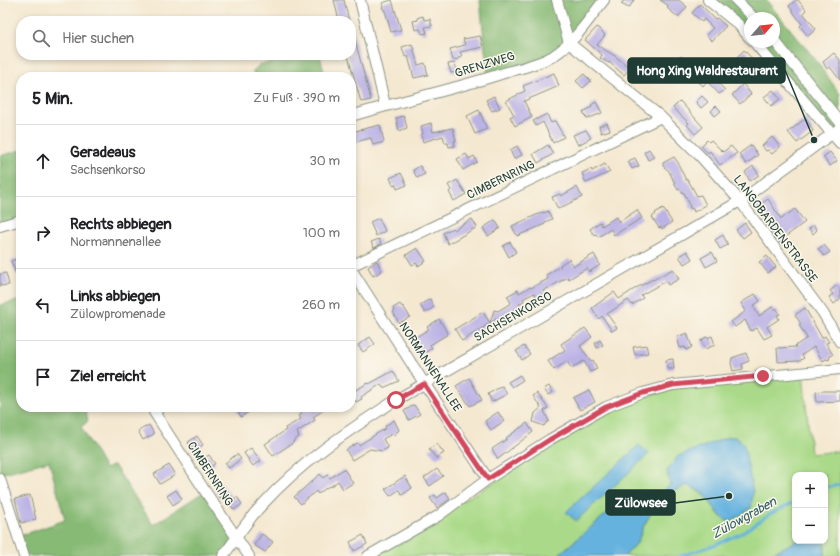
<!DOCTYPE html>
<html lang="de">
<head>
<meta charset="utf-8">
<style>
	body { margin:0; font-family:Pangolin,sans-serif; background:#f6f6f6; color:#202124 }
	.controls { position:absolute; right:12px; bottom:12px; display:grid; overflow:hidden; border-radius:8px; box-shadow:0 2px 6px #0003 }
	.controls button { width:36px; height:36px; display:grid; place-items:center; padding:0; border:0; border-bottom:1px solid #e0e0e0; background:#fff; color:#202124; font:20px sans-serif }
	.compass { position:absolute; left:744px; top:12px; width:36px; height:36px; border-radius:50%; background:#fff; box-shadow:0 2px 6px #0003; rotate:62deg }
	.stop { position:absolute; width:12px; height:12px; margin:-9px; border:3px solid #d1495b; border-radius:50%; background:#fff }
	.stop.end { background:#d1495b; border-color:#fff; box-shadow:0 1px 4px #0008 }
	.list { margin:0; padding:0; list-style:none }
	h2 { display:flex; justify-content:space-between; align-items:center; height:52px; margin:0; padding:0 16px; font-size:17px }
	h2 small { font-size:13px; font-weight:400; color:#757577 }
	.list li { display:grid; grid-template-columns:26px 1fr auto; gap:12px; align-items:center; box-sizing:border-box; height:72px; padding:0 16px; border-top:1px solid #e0e0e0 }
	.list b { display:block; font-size:15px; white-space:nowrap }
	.list p { margin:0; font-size:13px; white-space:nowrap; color:#757577 }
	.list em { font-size:13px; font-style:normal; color:#757577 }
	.icon { flex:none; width:22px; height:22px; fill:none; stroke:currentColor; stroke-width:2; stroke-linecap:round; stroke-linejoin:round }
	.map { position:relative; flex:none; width:840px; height:556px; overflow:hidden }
	.search { position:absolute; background:#fff; box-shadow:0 2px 6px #0003; left:16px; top:16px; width:340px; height:44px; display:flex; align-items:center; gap:10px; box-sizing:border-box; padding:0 14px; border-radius:16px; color:#757577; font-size:15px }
	.panel { position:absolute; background:#fff; box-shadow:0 2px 6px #0003; left:16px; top:72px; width:340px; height:340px; border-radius:16px }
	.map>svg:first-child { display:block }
</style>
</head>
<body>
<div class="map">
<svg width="840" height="556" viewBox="0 0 840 556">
	<rect width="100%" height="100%" fill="#fbf7ec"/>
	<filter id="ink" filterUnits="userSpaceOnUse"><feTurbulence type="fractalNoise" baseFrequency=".025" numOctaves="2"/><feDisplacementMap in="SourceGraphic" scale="8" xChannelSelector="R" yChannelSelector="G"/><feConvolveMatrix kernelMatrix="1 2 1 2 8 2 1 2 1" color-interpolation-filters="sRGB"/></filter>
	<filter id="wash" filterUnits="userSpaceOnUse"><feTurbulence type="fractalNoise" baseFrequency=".012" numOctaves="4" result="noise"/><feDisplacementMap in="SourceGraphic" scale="16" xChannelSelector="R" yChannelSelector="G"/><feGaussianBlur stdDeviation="0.9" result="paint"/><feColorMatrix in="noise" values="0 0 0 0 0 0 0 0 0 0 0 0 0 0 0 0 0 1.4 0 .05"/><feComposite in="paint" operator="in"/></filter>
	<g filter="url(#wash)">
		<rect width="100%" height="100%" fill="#f4e8d0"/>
		<path fill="#aada89" stroke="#648c5e" d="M803,373L811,454L840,451V556H825V475H795V541H797L766,556H625L637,543L644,525L658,502L674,491L687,485C703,492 711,503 721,517L740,439L735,437H728L667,471L671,485L658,495L623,500L557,556H368L491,484L609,409L673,387Z"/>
		<path fill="#87ba75" stroke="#537c54" d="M480,0H604L552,56L488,79Z
			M708,0H766L815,59L840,94V143L754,42H774V18H750V38Z
			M304,55H320L325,77H254L253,71L259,65Z
			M21,150V220L0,226V167L1,166L0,156Z
			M21,300V407H84L88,421L81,427L105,469L114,465L153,525L205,491L237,538L223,556H24L17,537L65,520L49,461L0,474V305Z"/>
		<path fill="#66b2df" stroke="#42788a" d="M728,437C736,437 739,438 744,445L753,492L751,508L733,520L727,521C717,515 714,505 706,497C701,491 694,488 687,485L674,491L658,502L644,525L637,543L625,556H557L623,500L652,493L658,495L670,485L667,471L678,456Z
			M639,445L649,454L576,521L566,512Z
			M797,541H824L825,556H766Z"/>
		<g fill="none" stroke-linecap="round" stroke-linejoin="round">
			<path stroke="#66b2df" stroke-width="2.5" d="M825,488L840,484
				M680,556L715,545L742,533L770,514L795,502"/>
		</g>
		<g id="blocks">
			<path fill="#bbb2e5" d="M334,0H344L349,21H339Z
				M392,0L401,30L391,32L386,14L384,9L382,8L383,5L382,3Z
				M624,0H634L629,8L621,4Z
				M660,0H679L687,7L678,17L667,8L669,6Z
				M796,0H798L806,10L803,13L816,29L808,36L800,26L802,24L789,6Z
				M700,4L715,19L717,18L726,26L712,41L706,35L713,28L704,19L702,22L692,13Z
				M423,16L424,20L430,19L432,26L425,27L427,33L422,34L420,29L415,30L413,21L418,20L417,18Z
				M597,27L605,35L597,45L615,56L630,68L624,75L609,62V63L600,58L602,55L585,40Z
				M351,33H353L371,100L361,102L348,56L351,55Z
				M480,36L483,47L460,52L462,56L459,57V59L453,60L450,49L465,45L463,39Z
				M412,44L418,65L425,63L428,75L414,78L408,56L405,57L402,47Z
				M744,50L755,62L743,73L738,67L742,64L736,58Z
				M834,53L840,60V80L830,67L827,69L823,62Z
				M681,56L694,68L698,64L725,90L719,94L707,81L703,86L685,68L683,71L675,64Z
				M455,63L457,72L451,73L448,64Z
				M554,73L559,86L524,101L532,117L515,126L510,117L514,115L506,101L525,91L523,86Z
				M584,74L591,81L583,88L576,81Z
				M743,84L751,94L740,104L732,95Z
				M773,90L780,99L771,106L764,97Z
				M494,96L500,108L492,111L486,100Z
				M702,96L708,102L701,108L696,102Z
				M680,101L703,127L695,134L687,125L689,123L673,108Z
				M596,102L602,113L587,119L583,112L592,107L591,105Z
				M716,106L721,111L715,116L711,111Z
				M479,110L487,129L475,134L467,116Z
				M547,114L551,123L555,121L564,137L553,143L543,122L536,126L533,121Z
				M404,116L407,128L399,131L396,118Z
				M806,118L813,131L797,143L788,132Z
				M431,123L433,132L453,128L456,141H454L455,146L449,147L448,143H445L443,136L423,142L421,135L423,134L421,126Z
				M607,123L610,130L601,133L599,126Z
				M380,125L384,142L373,145L371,138L351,143V132Z
				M586,130L591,138L578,145L573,135Z
				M772,137L780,147L772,154L768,150L766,151L762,146Z
				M707,140L709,142L711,140L723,152L731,146L737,153L720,165L710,151L708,153L701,146Z
				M548,145L553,154L538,163L533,154Z
				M751,145L758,155L746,164L739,154Z
				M517,146L522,155L514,159L510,150Z
				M649,149L654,157L648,160L644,152Z
				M830,152L837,161L830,166L823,157Z
				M466,154L469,159L474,156L477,162L463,170L457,159Z
				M674,157L679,164V166L686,180H688L697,196L701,195L706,205L694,212L693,209L690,208L689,203L684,193H683L680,189L678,190L669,171L663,166V163Z
				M635,158L639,166L632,169L628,161Z
				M605,164L610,172L586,183L582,173L591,169L592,171Z
				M420,166L425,174L417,178L413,170Z
				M753,166L759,175L750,181L745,172Z
				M401,173L407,185L397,189L395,184L393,185L390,178Z
				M457,180L466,194L454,201L449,192L451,190L448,185Z
				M577,187L582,197L558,209L552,197L560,194L561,196Z
				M768,199L781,219L795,209L805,222L785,237L788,240L782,245L767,225L769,224L757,207Z
				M663,208L672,222L662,229L661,227L659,228L652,217L656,214L655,213Z
				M637,210L642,218L614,235L611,229L598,237L596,234L594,235L590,229L600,222L602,226L616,217L619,222Z
				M548,211L552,219L545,222V224L517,236L512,226L543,212L544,213Z
				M379,218L385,231L376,236L370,222Z
				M472,219L477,227L448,244L443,233L453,228L454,230Z
				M495,220L500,228L488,236L483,228Z
				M745,223L751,232L743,238L736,230Z
				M813,225L817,230L813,234L809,229Z
				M723,235L728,245L720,249L715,240Z
				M379,239L381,244L374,248L371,242Z
				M510,242L516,252L509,257L503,246Z
				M824,245L830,252L824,256L818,249Z
				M417,248L426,261L418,266L416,263L412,265L406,255Z
				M687,251L692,259L684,264L679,256Z
				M712,252L717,261L706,267L701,258Z
				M594,254L600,265L589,272L587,268L569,279L568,277L543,291L545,293L537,298L534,293L523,299L524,301L519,304L520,306L512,311L514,315L509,318L508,316L498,322L496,319L462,341L455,329L483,312L490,323L494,310L498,311L511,303L507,296L518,290L519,293L530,287L531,288L548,279L546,275L561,266L560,265L569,259L574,266Z
				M767,256L776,267L768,273L759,262Z
				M21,257V272L16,274L11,261Z
				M377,261L382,271L373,276L368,267Z
				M673,269L679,279L668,285L666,281L641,295L643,298L632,305L628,300L607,314L617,328L612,331L602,316L599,319L592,308L614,292L619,299L636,288L653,279V280Z
				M6,273L9,285L0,286V274Z
				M837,285L840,289V299L834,304L829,297L833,294L830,291Z
				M755,294L760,301L753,306L759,316L772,307L774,310L776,308L780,314L777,315L779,319L767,327L772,335L764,339L757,328L751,331L745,320L735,327L731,322L746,311L741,303Z
				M430,299L434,307L425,313L420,305Z
				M400,304L402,307L403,306L410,317L399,323L393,312L395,311L393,308Z
				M805,308L822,338L825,336L829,342L826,343L833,355L830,356L829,360L826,359L823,361L814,347L802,355L804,358L799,361L778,362L777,348L796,347L795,346L807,338L799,325L801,324L795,315Z
				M439,319L448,334L430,345L432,348L421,355L411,340L429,329L427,327Z
				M585,328L592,337L580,346L591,361L593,360L597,369L590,372L584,361L571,368L567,361L554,370L548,361L565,350L561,344Z
				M687,333L692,347L686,350L685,347L680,348L677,337Z
				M712,336L715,345L705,349L701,340L704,339L705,337L708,338Z
				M370,337L375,344L363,352L358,345Z
				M600,340L603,345L597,348L595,343Z
				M646,345L648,353L635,355L633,347Z
				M524,346L530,354L522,360L516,351Z
				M746,353L749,361L742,364L743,369L733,371L731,363L732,358Z
				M673,359L674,369H667L666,360Z
				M393,371L399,381L383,388L381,384L361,397L362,399L356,402L351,393L368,383L369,384Z
				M520,375L523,380L512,387L508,382Z
				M469,378L482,400L470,406L456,386Z
				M502,386L507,394L492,402L488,394Z
				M549,386L553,392L548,395L544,389Z
				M589,390L595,402L580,410L573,398Z
				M823,391H840V401L817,402L816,392Z
				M537,393L548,408L544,411L549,421L545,424L544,426L533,422L535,413L541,408L533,396Z
				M414,405L420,414L409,420L404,411Z
				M235,407H256L241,417Z
				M303,407H329L313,417L315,420L297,432L299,437L293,441L294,442L273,456L265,444L286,430L285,428L301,419L299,416L302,414L299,410Z
				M498,412L504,421L491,430L485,421Z
				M394,420L399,430L394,435L392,434L383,439L388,448L382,451L370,449L352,460L346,450L357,443L359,445L386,428L385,426Z
				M527,423L533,432L498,459L492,449L507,439L506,438Z
				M149,425L154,434L143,440L138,431Z
				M197,436L203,445L194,451L188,442Z
				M437,444L444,453L436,458L429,449Z
				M251,448L261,461L253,466L244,453Z
				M237,454L241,459L229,468L225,463Z
				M209,455L215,464L206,470L200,461Z
				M169,465L175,475L160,484L154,474Z
				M344,469L353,483L343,489L338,481L330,487L329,486L318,494L316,491L301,504L294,497L320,474L323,478L327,475L330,478Z
				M437,469L443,476L430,486L424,478Z
				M405,476L412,488L402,495L399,490L390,496L385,489Z
				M222,484L233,499L237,497L242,504L234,510L223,496L220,498L215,490Z
				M176,490L182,499L173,505L167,496Z
				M446,492L450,499L437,508L430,498L435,495L437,498Z
				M30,495L36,519L21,523L15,499Z
				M262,534L273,542L265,552L254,545Z
				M363,535L367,544L354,551L350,542Z"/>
		</g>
	</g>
	<g filter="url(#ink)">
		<use href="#blocks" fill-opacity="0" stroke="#8a9282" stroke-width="1"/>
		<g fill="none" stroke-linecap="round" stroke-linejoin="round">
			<g stroke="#8a9282" stroke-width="12">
				<path id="minor" d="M360,0L385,105
					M557,0L569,43L661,117L701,157L740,201L823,313L840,342
					M708,0L738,24L750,38
					M736,0L754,18
					M774,40L840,122
					M754,42L840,143
					M351,116C403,100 456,89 507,72C522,68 539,64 553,56C574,43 589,19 604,0
					M0,226L21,220
					M351,266L661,117
					M351,269L424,383L488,479
					M161,407L154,412L205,491L249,556
					M0,479L24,556
					M223,556C236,539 247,520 262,505C302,461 346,432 396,400L740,201L840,128
					M368,556L438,516L488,479L549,440L606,407L643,393L673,385L840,369"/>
			</g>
			<use href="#minor" stroke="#fff" stroke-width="10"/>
		</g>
	</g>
	<g fill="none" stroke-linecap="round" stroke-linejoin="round" filter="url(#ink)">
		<path stroke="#d1495b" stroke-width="5" d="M396,400L424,384L488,479L549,440L606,407L643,393L673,385L763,376"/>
	</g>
	<g text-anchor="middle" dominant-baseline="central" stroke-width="3" stroke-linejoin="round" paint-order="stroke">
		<g font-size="12" fill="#1f3d34" stroke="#fbf7ec">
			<text transform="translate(485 65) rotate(-17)">GRENZWEG</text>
			<text transform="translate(501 180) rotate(-26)">CIMBERNRING</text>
			<text transform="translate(775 229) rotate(53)">LANGOBARDENSTRASSE</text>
			<text transform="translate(513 317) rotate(-30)">SACHSENKORSO</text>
			<text transform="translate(430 367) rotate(57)">NORMANNENALLEE</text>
			<text transform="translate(210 474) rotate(57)">CIMBERNRING</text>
		</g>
		<g font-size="13" font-style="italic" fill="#346067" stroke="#fbf7ec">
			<text transform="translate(744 518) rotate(-29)">Zülowgraben</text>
		</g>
	</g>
	<path fill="none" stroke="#1f3d34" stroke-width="1.5" d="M814 140L785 70M729 496L675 503"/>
	<g fill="#1f3d34" stroke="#fbf7ec" stroke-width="1.5">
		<circle cx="814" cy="140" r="4"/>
		<circle cx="729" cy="496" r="4"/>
	</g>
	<g fill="#1f3d34" stroke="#1f3d34" stroke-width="1.5">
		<rect x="628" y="58" width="157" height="25" rx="4"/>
		<rect x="606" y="490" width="69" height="25" rx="4"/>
	</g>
	<g font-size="13" text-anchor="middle" font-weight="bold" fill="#fff">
		<text x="707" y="75">Hong Xing Waldrestaurant</text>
		<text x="641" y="507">Zülowsee</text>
	</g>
</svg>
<div class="controls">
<button>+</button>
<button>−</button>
</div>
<svg class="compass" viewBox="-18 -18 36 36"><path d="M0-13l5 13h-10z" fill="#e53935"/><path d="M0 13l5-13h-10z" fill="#757577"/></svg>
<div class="stop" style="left:396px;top:400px"></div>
<div class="stop end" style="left:763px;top:376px"></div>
<div class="search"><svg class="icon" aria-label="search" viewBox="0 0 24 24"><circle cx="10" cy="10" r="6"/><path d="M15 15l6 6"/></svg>Hier suchen</div>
<section class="panel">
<h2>5 Min.<small>Zu Fuß · 390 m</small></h2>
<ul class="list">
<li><svg class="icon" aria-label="ahead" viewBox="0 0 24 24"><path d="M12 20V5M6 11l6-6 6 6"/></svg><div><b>Geradeaus</b><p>Sachsenkorso</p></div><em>30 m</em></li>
<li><svg class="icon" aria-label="right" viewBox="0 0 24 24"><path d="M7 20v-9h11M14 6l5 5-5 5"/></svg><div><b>Rechts abbiegen</b><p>Normannenallee</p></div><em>100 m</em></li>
<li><svg class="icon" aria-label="left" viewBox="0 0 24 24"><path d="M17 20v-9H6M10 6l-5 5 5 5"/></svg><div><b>Links abbiegen</b><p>Zülowpromenade</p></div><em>260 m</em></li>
<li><svg class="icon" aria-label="arrive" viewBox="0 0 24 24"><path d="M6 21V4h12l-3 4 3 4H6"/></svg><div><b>Ziel erreicht</b></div></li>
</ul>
</section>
</div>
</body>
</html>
